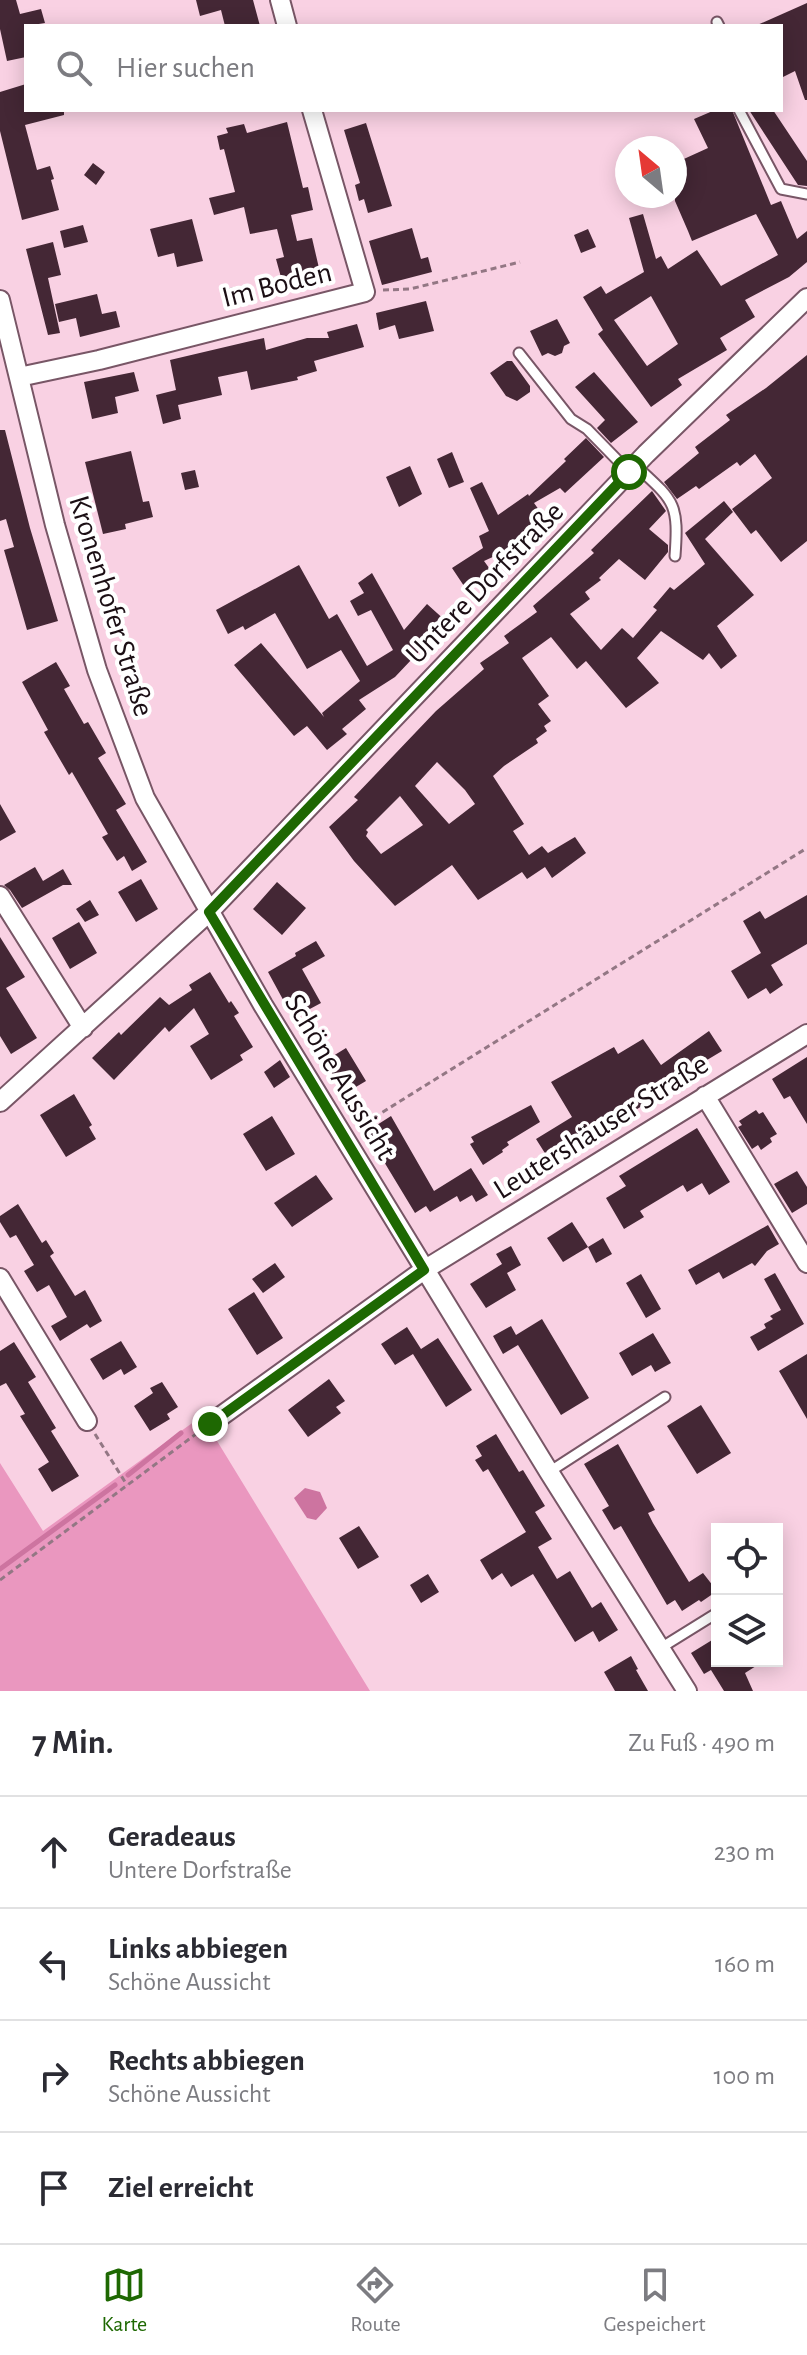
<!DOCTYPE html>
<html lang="de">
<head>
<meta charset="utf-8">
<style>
	body { margin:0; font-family:"Alegreya Sans",sans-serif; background:#f2f2f3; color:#2b2b33 }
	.controls { position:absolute; right:24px; bottom:24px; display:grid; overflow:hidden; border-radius:0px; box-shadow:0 4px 20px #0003 }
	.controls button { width:72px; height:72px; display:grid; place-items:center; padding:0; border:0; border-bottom:2px solid #e1e1e2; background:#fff; color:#2b2b33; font:40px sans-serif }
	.compass { position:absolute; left:615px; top:136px; width:72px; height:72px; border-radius:50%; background:#fff; box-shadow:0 4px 20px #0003; rotate:331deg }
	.stop { position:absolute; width:24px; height:24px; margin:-18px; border:6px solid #1e6802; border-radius:50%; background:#fff }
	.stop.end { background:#1e6802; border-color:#fff; box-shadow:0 2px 8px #0008 }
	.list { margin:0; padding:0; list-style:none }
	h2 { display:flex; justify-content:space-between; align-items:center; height:104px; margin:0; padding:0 32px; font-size:34px }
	h2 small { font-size:26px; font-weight:400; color:#7c7c81 }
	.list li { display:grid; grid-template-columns:52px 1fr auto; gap:24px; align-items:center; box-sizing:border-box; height:112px; padding:0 32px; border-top:2px solid #e1e1e2 }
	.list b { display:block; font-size:30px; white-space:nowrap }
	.list p { margin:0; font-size:26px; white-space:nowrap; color:#7c7c81 }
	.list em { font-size:26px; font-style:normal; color:#7c7c81 }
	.icon { flex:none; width:44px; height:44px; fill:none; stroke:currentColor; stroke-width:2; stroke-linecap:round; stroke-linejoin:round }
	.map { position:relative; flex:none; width:807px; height:1691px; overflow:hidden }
	.search { position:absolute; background:#fff; box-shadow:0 4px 20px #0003; left:24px; right:24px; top:24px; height:88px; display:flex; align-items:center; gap:20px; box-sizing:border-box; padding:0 28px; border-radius:0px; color:#7c7c81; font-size:30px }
	.sheet { height:552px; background:#fff }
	nav { display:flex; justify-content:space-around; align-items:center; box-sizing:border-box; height:112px; border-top:2px solid #e1e1e2; background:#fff; font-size:22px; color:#7c7c81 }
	nav a { display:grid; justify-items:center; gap:4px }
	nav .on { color:#1e6802 }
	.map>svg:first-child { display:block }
</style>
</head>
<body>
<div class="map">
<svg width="807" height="1691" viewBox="0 0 807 1691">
	<rect width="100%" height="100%" fill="#f9d1e3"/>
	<path fill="#ea97bf" d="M195,1421L214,1436L370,1691H0V1463L43,1531Z"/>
	<path fill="#cd74a0" d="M305,1488L320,1492L327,1508L316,1520L307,1518L294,1498Z"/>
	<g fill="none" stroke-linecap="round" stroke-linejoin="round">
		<path stroke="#cd74a0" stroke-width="5" d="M128,1475L181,1433
			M0,1569L115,1485"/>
	</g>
	<path fill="#442735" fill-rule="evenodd" d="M0,0H16L20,14L41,9L45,23L26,26V57L7,61L0,29Z
		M196,0H253L260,26H225L221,10L200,16Z
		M807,3V100H805L795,71L781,78V26H755Z
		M26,84V110H64V115L25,125L37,170L50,166L54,179L51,180L59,210L22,220L0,131V92Z
		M715,110H732L771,205L781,201L797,239L807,231V262L789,277L745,300L755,317L720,338L727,350L678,379L682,385L651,407L598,334L603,330L583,297L601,286L606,294L644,272L629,218L643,214L656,259L661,256L668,269L697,250L721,286L778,255L756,214L692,241L688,231L675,201V163L708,148L694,119ZM651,296L678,344L647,366L614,320Z
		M749,110H773L807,161V186L798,185Z
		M287,122L303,188L308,187L313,210L291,215L297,241L312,238L322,281L290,289L287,280L282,281L276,259L284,257L277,229L250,234L244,207L214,215L209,198L235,192L224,149L220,150L217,136L228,133L226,128L244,124L247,133Z
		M366,123L392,206L368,213L364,199L359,201L355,185L360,183L344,130Z
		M93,163L105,172L96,185L84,175Z
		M192,219L203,261L177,267L174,253L158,257L150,229Z
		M83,225L88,242L64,248L60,231Z
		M412,228L421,259L428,257L432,272L382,285L369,241Z
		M588,229L596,247L581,253L574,235Z
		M53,242L61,275L48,278L60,333L48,335L26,249Z
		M240,286L243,300L228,304L225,289Z
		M97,294L102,314L116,311L120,327L80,337L76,318L59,322L55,304Z
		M426,301L434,331L399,339L395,325L379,330L376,313Z
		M557,319L570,343L564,346L562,353L555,356L548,353L542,356L530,331Z
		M357,324L364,347L314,361L317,371L297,377L298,380L251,390L247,371L218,377L222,395L178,405L181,419L163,424L156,395L176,390L170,360L264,338L266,350L307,338H329L327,332Z
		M807,355V541L781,562L756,530L751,534L732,509L772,478L755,454L740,466L737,462L699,489L696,486L677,499L664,482L699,453L695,447L730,420L726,415L766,388Z
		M507,361H512L530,386V392L517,401L506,396L490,373Z
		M134,372L139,391L115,397L118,413L92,419L84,382Z
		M594,372L638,422L611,443L597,428L605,420L575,387Z
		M0,430H5L30,528L58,621L27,630L4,550L14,547L6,519L0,521Z
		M586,438L604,457L565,493L560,488L534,503L547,521L512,548L484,561L492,572L466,589L452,568L483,548L479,536L489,531L470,488L482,482L498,515L528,494L529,496L566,461L564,459Z
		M131,451L143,502L149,501L153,517L125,524L126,529L103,534L85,462Z
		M452,452L464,482L449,488L437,459Z
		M410,466L422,494L399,507L386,477Z
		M195,470L199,487L185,490L181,473Z
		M652,491L666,511L649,529L668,545V552L645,580L619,559L599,578L601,580L585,592L590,599L570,614L601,650L622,628L633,638L657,610L653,607L670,587L674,590L705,564L685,533L724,501L733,512L705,539L754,595L717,626L737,656L721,669L709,653L703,660L661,631L637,658L659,683L626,708L586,661L577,669L551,637L522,658L549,696L538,704L551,721L544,726L547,731L536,739L538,743L504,766L493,776L524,824L513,831L529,855L542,846L548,853L575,837L586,853L552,878L545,867L527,879L522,872L478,900L452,865L395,906L354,861L329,827L358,800L354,797L436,711L484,669L480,663L509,643L504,636L537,612L533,606L594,553L591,550ZM437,762L465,790L475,804L449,824L415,786ZM400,796L423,825L381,854L366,836L368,832L366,830Z
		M299,565L329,619L337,614L367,666L393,650L371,610L358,616L350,601L364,593L358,583L372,573L404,630L427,604L447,622L395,677L359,700L366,709L342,729L347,734L327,750L307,726L294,736L234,665L261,643L324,717L322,713L360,681L341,650L307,669L275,613L245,630L243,626L228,634L216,610Z
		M56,662L70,686L64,689L84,724L88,722L106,753L98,758L126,804L116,810L147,862L132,871L124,856L117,861L102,837L108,834L72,772L69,775L44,732L48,730L22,682Z
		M0,804L16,832L0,841Z
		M35,867L43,881L63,869L72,885H63L22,908L10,890L4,885Z
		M141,879L158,909L136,922L118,892Z
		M277,882L306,908L282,935L253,909Z
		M807,895V944L771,965L783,985L770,994L766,988L748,999L731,971L761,953L743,921L760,911L765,919Z
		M90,900L99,915L85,922L76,909Z
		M79,922L97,953L70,969L52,938Z
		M0,937L25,977L6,988L37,1038L11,1054L0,1036Z
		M316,941L325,956L302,969L321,1003L293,1018L268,972L296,956L295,953Z
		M210,972L229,1003L231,1001L239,1013L234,1016L253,1047L240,1055L243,1060L211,1080L190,1046L209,1034L194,1008L169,1032L165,1027L114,1080L92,1058L119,1032L121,1035L160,997L169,1005L192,990L189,985Z
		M709,1031L722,1051L707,1060L709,1064L626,1116L624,1113L548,1158L536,1139L572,1117L551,1082L614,1047L618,1054L643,1039L661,1065Z
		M346,1048L366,1081L344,1094L325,1061Z
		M807,1057V1124L790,1096L784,1099L772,1079Z
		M280,1060L290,1077L274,1088L264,1072Z
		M74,1094L92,1125L89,1127L96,1139L66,1157L40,1115Z
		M531,1105L540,1122L507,1142L509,1145L502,1150L503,1152L483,1165L470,1144L474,1142L471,1137Z
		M756,1110L759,1114L763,1112L777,1134L770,1138L772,1142L761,1150L758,1145L752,1149L738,1127L742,1125L739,1121Z
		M272,1116L295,1154L266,1171L243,1134Z
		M391,1116L434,1191L471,1168L488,1195L476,1202L472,1195L460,1202L457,1196L430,1212L426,1206L415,1213L366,1132Z
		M697,1128L730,1182L709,1195L702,1183L687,1192L683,1185L640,1211L644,1217L624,1229L606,1198L626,1186L619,1176Z
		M797,1171L807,1187V1204L792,1213L774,1184Z
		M316,1175L333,1199L292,1227L274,1203Z
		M18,1204L42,1243L46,1240L54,1253L50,1256L75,1296L85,1290L102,1321L90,1328L87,1324L60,1341L51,1326L67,1317L49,1285L37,1292L24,1271L34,1265L16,1235L10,1238L0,1222V1216Z
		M572,1222L588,1247L563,1262L547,1238Z
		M768,1225L779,1244L767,1251L755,1266L752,1263L723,1279L719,1272L696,1285L688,1270Z
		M603,1238L612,1254L596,1263L588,1247Z
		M511,1246L521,1265L507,1273L516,1290L486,1308L470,1284L502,1264L496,1254Z
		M275,1263L285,1277L263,1293L252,1279Z
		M775,1273L804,1324L758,1351L750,1337L766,1328L764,1324L773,1319L770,1316L781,1310L764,1279Z
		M641,1274L661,1309L646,1318L626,1283Z
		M254,1292L283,1338L257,1355L228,1309Z
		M542,1319L589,1398L561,1415L518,1345L503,1354L493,1336L511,1326L516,1335Z
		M407,1327L421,1349L438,1338L472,1390L446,1407L413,1354L395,1365L381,1344Z
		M653,1333L671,1363L655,1372L651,1365L632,1376L619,1353Z
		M121,1341L137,1367L124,1375L121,1369L103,1380L90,1359Z
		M14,1342L36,1377L28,1382L56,1428L51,1431L79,1476L52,1492L38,1469L49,1462L20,1416L25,1414L6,1383L0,1386V1351Z
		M807,1354V1419L779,1371Z
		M329,1379L345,1401L336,1407L341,1413L308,1437L288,1410Z
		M162,1382L178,1407L167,1414L170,1419L150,1431L134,1406L153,1393L150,1388Z
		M701,1405L731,1453L697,1474L667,1426Z
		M496,1434L519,1472L523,1470L545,1506L535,1512L552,1539L538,1547L557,1579L570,1571L592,1608L601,1602L618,1630L599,1642L593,1631L575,1642L533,1574L511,1587L502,1573L492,1580L480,1560L526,1532L488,1469L483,1472L475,1460L482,1456L476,1446Z
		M618,1444L655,1510L648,1513L653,1523L689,1582L703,1573L717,1591L701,1602L699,1600L682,1611L675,1600L667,1605L621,1526L614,1530L602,1510L609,1506L584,1464Z
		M359,1526L379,1557L358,1569L339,1538Z
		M428,1574L439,1592L421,1603L410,1585Z
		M717,1637V1661H764L745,1673L753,1691H724L711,1670L704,1674L691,1653Z
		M631,1656L638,1669L636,1670L648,1691H615L604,1672Z"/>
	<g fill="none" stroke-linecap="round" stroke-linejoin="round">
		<g stroke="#785666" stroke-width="13">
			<path id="lane" d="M717,22L719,26
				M739,110L781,189L807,194
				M519,353L571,419L587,429L629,472
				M635,465C674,501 679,502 675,556
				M549,1472L665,1397
				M659,1649L717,1613"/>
		</g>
		<g stroke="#785666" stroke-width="22">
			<path id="street" d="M280,0L287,26
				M0,300L55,525L97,670L145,798L263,1005L549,1472L687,1691
				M19,377L99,360L365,292L312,110
				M0,896L83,1028
				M705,1096L807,1263
				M0,1102L209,912L646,454L807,298
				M0,1278L87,1421
				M210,1424L424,1270L807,1034"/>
		</g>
		<path stroke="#937784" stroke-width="3" stroke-dasharray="6 4" stroke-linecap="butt" d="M383,290L410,289L520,262
			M357,1128L807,848
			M95,1434L127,1485
			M0,1580L196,1434"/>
		<use href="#lane" stroke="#fff" stroke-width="9"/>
		<use href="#street" stroke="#fff" stroke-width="18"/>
	</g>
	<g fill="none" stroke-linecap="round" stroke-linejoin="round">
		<path stroke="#1e6802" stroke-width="10" d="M210,1424L424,1270L209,912L629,472"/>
	</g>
	<g text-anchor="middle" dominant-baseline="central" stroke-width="8" stroke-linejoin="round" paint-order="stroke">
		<g font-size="30" fill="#1b0e14" stroke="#fff">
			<text transform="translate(277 285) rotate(-14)">Im Boden</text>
			<text transform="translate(485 583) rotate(-46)">Untere Dorfstraße</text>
			<text transform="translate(111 606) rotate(73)">Kronenhofer Straße</text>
			<text transform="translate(340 1077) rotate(59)">Schöne Aussicht</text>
			<text transform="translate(601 1127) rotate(-32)">Leutershäuser Straße</text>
		</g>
	</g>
</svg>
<div class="controls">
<button><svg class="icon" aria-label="locate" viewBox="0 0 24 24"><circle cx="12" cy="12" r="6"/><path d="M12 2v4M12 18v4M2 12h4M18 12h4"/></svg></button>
<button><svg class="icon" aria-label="layers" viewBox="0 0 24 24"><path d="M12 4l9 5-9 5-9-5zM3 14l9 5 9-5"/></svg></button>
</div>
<svg class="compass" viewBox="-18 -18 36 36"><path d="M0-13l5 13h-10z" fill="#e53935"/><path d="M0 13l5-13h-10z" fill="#7c7c81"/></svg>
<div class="stop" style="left:629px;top:472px"></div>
<div class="stop end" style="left:210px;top:1424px"></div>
<div class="search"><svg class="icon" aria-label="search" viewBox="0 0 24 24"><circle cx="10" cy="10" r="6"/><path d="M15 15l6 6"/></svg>Hier suchen</div>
</div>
<section class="sheet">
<h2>7 Min.<small>Zu Fuß · 490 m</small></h2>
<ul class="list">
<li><svg class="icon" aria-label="ahead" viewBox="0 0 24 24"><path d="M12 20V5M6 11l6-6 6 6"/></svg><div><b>Geradeaus</b><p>Untere Dorfstraße</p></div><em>230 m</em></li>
<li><svg class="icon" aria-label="left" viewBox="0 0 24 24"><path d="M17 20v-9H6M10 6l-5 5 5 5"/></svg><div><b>Links abbiegen</b><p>Schöne Aussicht</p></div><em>160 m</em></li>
<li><svg class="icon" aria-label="right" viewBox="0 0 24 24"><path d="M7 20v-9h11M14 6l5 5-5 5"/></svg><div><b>Rechts abbiegen</b><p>Schöne Aussicht</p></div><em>100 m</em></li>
<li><svg class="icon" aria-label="arrive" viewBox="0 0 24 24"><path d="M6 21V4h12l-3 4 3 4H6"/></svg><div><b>Ziel erreicht</b></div></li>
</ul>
</section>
<nav>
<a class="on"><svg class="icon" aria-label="map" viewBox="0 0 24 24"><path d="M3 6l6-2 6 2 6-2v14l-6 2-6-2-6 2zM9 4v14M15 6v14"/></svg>Karte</a>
<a><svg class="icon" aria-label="directions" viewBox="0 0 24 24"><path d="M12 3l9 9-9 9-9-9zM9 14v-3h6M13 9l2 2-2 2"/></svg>Route</a>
<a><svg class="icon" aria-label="saved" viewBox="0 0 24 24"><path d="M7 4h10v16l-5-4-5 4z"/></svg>Gespeichert</a>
</nav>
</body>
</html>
